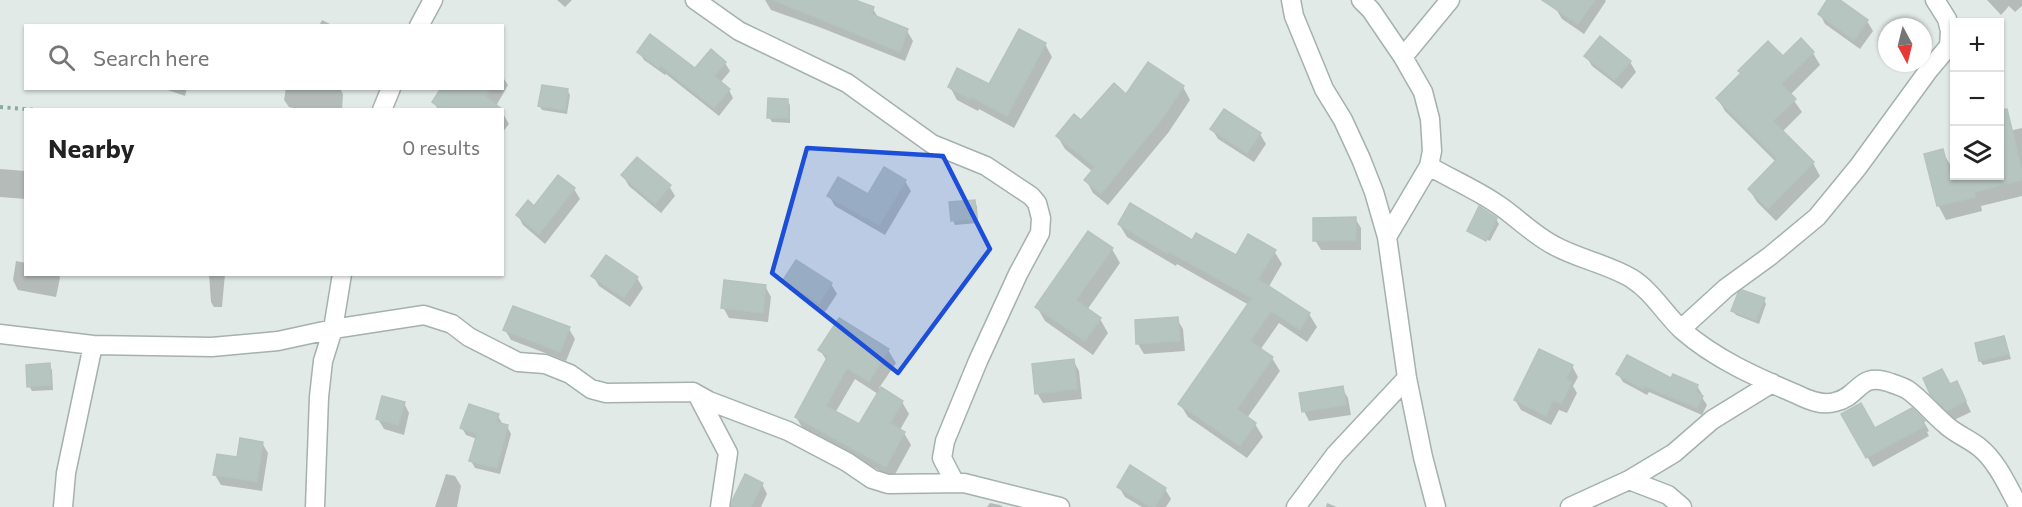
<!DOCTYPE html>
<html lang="en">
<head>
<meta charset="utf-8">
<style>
	body { margin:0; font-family:Commissioner,sans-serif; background:#f2f2f2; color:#222 }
	.controls { position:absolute; right:18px; top:18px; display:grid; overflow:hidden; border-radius:0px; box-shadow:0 2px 4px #0004 }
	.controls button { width:54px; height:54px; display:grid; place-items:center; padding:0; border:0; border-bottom:2px solid #e0e0e0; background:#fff; color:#222; font:30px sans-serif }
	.compass { position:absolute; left:1878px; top:18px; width:54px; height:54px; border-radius:50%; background:#fff; box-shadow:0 2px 4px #0004; rotate:173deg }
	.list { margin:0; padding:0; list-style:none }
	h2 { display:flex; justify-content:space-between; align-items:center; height:78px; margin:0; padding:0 24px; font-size:26px }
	h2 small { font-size:20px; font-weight:400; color:#767676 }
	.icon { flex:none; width:33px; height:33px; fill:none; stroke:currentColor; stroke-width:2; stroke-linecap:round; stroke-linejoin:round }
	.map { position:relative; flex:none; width:2022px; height:507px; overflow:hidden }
	.search { position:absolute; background:#fff; box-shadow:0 2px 4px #0004; left:24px; top:24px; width:480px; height:66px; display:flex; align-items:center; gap:15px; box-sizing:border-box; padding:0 21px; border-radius:0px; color:#767676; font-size:22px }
	.panel { position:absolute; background:#fff; box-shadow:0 2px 4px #0004; left:24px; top:108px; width:480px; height:168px; border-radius:0px }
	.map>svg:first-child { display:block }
</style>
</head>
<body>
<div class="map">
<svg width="2022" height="507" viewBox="0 0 2022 507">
	<rect width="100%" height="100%" fill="#e2eae7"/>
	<path fill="#0003" fill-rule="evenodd" d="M557,0H572L565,7Z
		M765,0H851L873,9L879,19L907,31L913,41L905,61L819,27L771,10Z
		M1562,0H1605L1606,1L1584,34L1562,19L1556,9Z
		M1829,0H1837L1867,21L1873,31L1860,49L1825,24L1820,14Z
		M1987,0H2022V6L2015,12L2009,6L2001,15Z
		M322,20L334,26H319Z
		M1045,44L1052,57L1014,128L979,109L978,111L957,100L950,87L990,86Z
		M639,52L695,70L725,63L730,71L720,83L729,90L733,98L719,116L666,74L665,75L644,60Z
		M1813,53L1820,65L1790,95L1802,112L1782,132L1813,163L1820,176L1776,221L1757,202L1749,189L1776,162L1725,111L1718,99L1783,58Z
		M1586,56L1630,62L1636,72L1622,89L1592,66Z
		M1149,64L1183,87L1190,100L1168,133L1108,205L1093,193L1086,180L1093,172L1065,149L1058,137L1127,97Z
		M502,76L508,85L496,106L500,110H438L434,102L443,88H502Z
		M162,88H187L185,96Z
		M286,88H340L343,94L342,110H301L289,107L284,100Z
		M567,90L570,95L567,114L542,110L539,105Z
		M787,100L790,105V123L772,122L769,117Z
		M502,112L509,124L502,133Z
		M2022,128V196L1981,206L1982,211L1946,220L1938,205L1942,151L1951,166L1953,173L1954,172V176H2000V133Z
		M1212,129L1260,134L1266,144L1254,162L1218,139Z
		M0,169L26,171V199L0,197Z
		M623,176L669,186L675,196L661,213L629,186Z
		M905,181L911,191L885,235L835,206L829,196H869Z
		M574,189L580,199L545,244L523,225L518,215Z
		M974,202L977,206L978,223L955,225L953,220Z
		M1355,218L1361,228V250H1321L1315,240Z
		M1496,219L1499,224L1490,241L1470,231V234L1468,230Z
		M1119,224L1193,242L1237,257L1274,251L1282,264L1268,288L1309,314L1317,327L1307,342L1279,323L1260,350L1272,358L1280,371L1247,418L1255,424L1263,437L1247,458L1188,417L1180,404L1249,305L1177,264L1176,266L1127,237Z
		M1112,249L1120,263L1087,310L1100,319L1108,333L1093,355L1045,321L1037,307Z
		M16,261L26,263V274H58L60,278L56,297L18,290L13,280Z
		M209,274H225L222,307H214L211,302Z
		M593,276L637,278L643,288L630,307L599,286Z
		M785,280L831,284L837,294L825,312L790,290Z
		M765,286L771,297L768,322L729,318L723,307Z
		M1764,300L1766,304L1759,324L1736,315L1733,311Z
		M1177,319L1183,329L1185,351L1144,354L1138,344L1136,322Z
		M839,320L888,350L896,363L879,388L902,402L909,414L900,430L904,433L911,445L893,478L803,429L796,417L827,361L820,350ZM855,379L878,394L859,426L835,413Z
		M569,329L575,339L566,361L511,340L505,330Z
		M2004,338L2011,359L1983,365L1980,361Z
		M1073,360L1079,371L1082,399L1043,403L1037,393Z
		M49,365L52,370L53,390L32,391L29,386Z
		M1572,366L1578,377L1573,386L1577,393L1567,413L1559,410L1551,425L1521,410L1515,400Z
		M1618,374L1671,380L1697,386L1702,394L1701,396L1707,405L1702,415L1649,392L1647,395L1623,382Z
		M1950,386L1962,393L1971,412L1954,420L1938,404L1932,393Z
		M1342,388L1348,398L1351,415L1309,421L1304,411Z
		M404,403L409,413L404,435L384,429L378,419Z
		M1912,410L1924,422L1929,431L1927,432L1929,436L1873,467L1843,414L1875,430Z
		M498,416L502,423L501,425L507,426L511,434L500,474L475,468L471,461L477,439L466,435L462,428Z
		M262,443L268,453L262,491L221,485L215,475Z
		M446,474L455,476L461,486L457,507H435Z
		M762,484L767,494L761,507H733Z
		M1119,487L1165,489L1171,499L1166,507H1142L1125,497Z
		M990,503L1000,505L1003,507H987Z
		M1327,503L1337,507H1326Z"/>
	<path fill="#b7c5c0" stroke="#b5c3be" stroke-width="1.5" d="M773,0H855L874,7L871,14L908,29L900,52Z
		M1542,0H1595L1578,24Z
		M1827,0H1840L1868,20L1854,40L1818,14Z
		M1019,29L1046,43L1007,116L971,97L970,99L948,87L957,68L989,84Z
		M650,34L695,68L711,49L726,62L714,76L730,89L714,108L661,66L659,68L637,52Z
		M1600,36L1631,61L1615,80L1584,56Z
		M1801,38L1814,52L1781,84L1796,99L1773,121L1814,162L1768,209L1748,189L1777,159L1716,98L1741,73L1738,71L1768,41L1783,56Z
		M1148,62L1184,86L1161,120L1101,194L1084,180L1095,167L1056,136L1074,114L1081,120L1114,83L1126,94Z
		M542,85L568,89L565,110L538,106Z
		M441,88H490L486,97L503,110H443L432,102Z
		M768,98L788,99V118H767Z
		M1224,109L1261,133L1247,153L1210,129Z
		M2007,109L2022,171V180L1974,192L1975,197L1937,206L1924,154L1943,149L1949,172L1954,171V176H2000V110Z
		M637,157L671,185L655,204L621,175Z
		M884,167L906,180L879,225L827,196L838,177L868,194Z
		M558,175L575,188L539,234L516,215L528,200L534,206Z
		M975,200L977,219L951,221L949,202Z
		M1130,203L1192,240L1196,233L1236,255L1248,234L1276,250L1258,279L1310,313L1300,330L1271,311L1250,341L1273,357L1237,409L1256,423L1240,446L1178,404L1252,298L1169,252L1168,254L1118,224Z
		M1479,206L1497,218L1486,241L1467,231Z
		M1356,217V240L1313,241V218Z
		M1088,231L1113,248L1076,300L1101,318L1085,341L1035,307Z
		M606,255L638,277L624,298L591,276Z
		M796,260L832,283L819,303L783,280Z
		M724,280L766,285L763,313L721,308Z
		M1742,290L1765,298L1756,320L1731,311L1738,293Z
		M513,306L570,327L560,352L503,330Z
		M1178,317L1180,341L1136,344L1135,320Z
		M839,318L889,349L869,382L847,368L826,406L859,424L881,387L903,401L890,423L905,432L886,467L795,417L828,356L818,350Z
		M2004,336L2009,354L1979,361L1975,343Z
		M1539,349L1573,365L1566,379L1572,382L1561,404L1553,400L1546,416L1514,400Z
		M1627,355L1671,378L1673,374L1698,385L1696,392L1703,396L1697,408L1644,386L1643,389L1616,374Z
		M1074,359L1077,389L1035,394L1032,364Z
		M50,363L51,385L27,387L26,365Z
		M1942,369L1950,384L1957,381L1966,401L1947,411L1930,394L1923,378Z
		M1343,386L1346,405L1302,412L1299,393Z
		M382,396L405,402L398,425L376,419Z
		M1861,403L1875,428L1912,408L1925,421L1922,422L1925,426L1866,458L1841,414Z
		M469,404L499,414L496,422L508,425L497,468L469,461L477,434L460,428Z
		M240,438L263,442L257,482L213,475L217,454L237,457Z
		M1130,465L1166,488L1155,507H1151L1117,487Z
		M745,474L763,483L751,507H731L733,499Z"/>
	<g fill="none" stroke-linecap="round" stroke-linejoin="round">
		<g stroke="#a5b1ae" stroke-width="21">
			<path id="street" d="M695,0L739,31L847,83L932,144L986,166L1031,196L1037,203L1041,218L1040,233L1018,274L978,361L945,441L942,458L955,483
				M1291,0L1294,16L1324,89L1343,120L1361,159L1374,192L1387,237L1407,378L1423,457L1436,507
				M1361,0L1371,10L1403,57L1423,92L1430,119L1432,151L1429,166L1387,237
				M419,26L433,0
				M1403,57L1450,0
				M382,110L391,88
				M1429,166C1451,179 1475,189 1497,204C1517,217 1533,235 1555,246C1579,259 1607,264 1631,278C1652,291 1664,313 1682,330C1715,359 1756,377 1796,394C1808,400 1822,406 1835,402C1861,396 1858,371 1891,383C1897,385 1903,387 1908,390C1922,400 1932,413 1945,424C1955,434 1968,438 1979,447C1997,461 2008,487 2019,507
				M1681,329L1726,288L1770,256L1817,217L1858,167L1928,71L1949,46L1950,31L1947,19L1935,0
				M0,334L93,345L212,347L278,341L333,329L424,315L452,324L469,337L518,362L545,364L570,374L591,389L606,393L693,392L709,401L788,431L847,462L872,479L888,484L964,483L1060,507
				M697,394L728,453L720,507
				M1629,480L1668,495L1682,507
				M63,507L66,473L93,345
				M315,507L319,397L323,361L333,329L342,274
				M1296,507L1335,455L1407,378
				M1570,507L1629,480L1674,453L1712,420L1772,383"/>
		</g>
		<path stroke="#86aaa0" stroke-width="4" stroke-dasharray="3 4.5" stroke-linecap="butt" d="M0,107L36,110"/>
		<use href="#street" stroke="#fff" stroke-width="18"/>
	</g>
	<path fill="#1d4ed8" fill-opacity="0.2" stroke="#1d4ed8" stroke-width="4.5" stroke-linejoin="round" d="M807,148L943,156L990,249L898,373L772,273Z"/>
</svg>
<div class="controls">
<button>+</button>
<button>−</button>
<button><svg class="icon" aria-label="layers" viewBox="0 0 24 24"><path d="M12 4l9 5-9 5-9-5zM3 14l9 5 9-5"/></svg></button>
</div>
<svg class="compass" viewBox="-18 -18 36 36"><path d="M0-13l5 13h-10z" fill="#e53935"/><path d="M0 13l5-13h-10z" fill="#767676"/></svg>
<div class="search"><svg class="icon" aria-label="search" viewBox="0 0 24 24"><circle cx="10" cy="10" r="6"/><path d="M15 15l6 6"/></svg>Search here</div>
<section class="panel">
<h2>Nearby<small>0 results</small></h2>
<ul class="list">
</ul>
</section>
</div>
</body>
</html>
